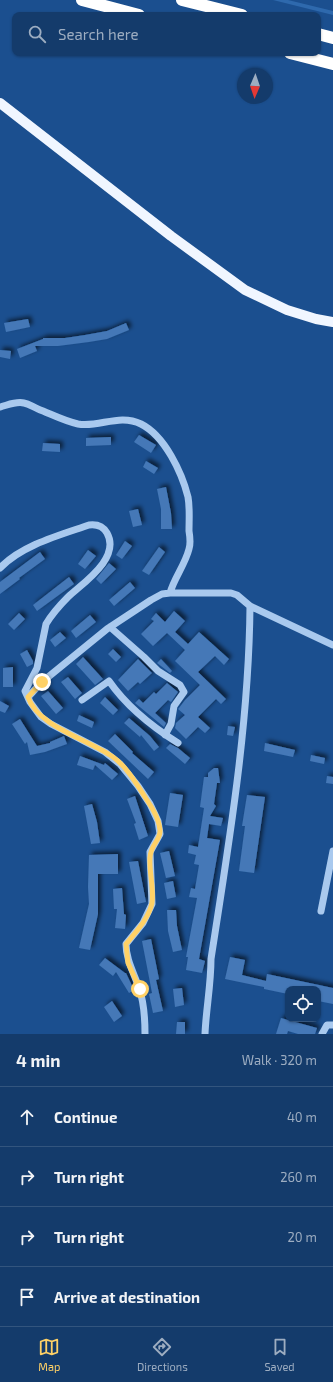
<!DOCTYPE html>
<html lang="en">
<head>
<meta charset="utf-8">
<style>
	body { margin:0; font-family:"Exo 2",sans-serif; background:#1d4271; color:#f1f3f6 }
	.controls { position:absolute; right:12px; bottom:12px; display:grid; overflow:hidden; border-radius:8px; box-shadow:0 1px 3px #0004 }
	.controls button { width:36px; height:36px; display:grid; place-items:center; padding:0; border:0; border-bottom:1px solid #33557e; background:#143b6b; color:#f1f3f6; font:20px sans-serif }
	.compass { position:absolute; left:237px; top:68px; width:36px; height:36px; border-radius:50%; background:#143b6b; box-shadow:0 1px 3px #0004; rotate:182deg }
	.stop { position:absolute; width:12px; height:12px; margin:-9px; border:3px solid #ffd166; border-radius:50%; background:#fff }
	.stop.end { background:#ffd166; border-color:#fff; box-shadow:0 1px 4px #0008 }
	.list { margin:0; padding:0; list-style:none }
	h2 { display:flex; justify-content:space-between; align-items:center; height:52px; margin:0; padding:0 16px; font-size:17px }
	h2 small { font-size:13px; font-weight:400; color:#9dadc1 }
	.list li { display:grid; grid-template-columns:26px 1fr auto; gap:12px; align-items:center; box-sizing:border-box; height:60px; padding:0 16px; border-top:1px solid #33557e }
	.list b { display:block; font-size:15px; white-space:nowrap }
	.list em { font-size:13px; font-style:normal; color:#9dadc1 }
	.icon { flex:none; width:22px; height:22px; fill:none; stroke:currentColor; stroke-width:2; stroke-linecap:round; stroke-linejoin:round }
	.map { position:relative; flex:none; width:333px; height:1034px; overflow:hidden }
	.search { position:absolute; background:#143b6b; box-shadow:0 1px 3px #0004; left:12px; right:12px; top:12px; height:44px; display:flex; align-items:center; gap:10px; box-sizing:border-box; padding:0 14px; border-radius:8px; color:#9dadc1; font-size:15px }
	.sheet { height:292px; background:#143b6b }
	nav { display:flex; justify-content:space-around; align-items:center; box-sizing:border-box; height:56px; border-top:1px solid #33557e; background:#143b6b; font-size:11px; color:#9dadc1 }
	nav a { display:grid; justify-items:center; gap:2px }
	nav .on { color:#ffd166 }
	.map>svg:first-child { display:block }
</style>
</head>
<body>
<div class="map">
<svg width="333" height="1034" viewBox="0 0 333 1034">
	<defs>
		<filter id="shadow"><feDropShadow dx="3" dy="-3" stdDeviation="2" flood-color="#0009"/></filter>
	</defs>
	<rect width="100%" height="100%" fill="#1b4f8f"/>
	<path fill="#2e69ad" d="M273,0H288L333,11V15Z"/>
	<path fill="#4478b7" filter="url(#shadow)" d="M28,319L30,327L6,332L4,323Z
		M126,323L129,330L107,339L89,342L58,346H35L37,351L20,358L17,349L43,339V338H65L85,335L107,331Z
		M0,350L11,351L10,359L0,357Z
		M139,435L156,445L151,453L134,442Z
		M111,437V445L86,446V438Z
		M43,443L60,444V452L42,451Z
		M146,461L158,468L154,474L143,467Z
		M166,487L171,513L172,529H161V509L157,489Z
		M138,509L142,525L133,527L129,511Z
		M125,541L132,546L122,559L116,555Z
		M159,547L165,552L149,575L142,571Z
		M88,550L96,556L85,569L78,564Z
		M40,552L45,559L19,578L20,579L0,594V582Z
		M109,563L116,569L101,584L96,579Z
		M69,577L74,584L37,611L33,605Z
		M130,582L135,588L114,606L109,600Z
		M174,611L185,621L175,632L188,644L199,632L229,659L224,665L215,656L198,672L226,699L221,704L216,699L198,717L210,728L205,733L198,727L186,739L175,728L176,723L185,715L178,709L179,708L185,700L200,685L175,661L185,650L167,633L153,646L141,634L154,621L151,619L156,613L165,622Z
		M19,613L25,619L14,630L8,624Z
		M90,615L96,622L76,638L71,631Z
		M60,632L66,638L55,647L50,640Z
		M113,649L121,657L116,662L108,654Z
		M27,650L33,661V664L27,667L20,654Z
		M83,657L103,679L95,685L76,664Z
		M138,659L152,673L140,684L138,682L128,691L118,680Z
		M161,659L172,671L170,673L157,663Z
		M13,667V687H3V668Z
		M68,677L82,693L75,699L61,682Z
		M167,683L178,692L171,702L168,700L155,713L166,723L164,727L135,703L139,699L143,703L154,692L156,694Z
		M48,691L63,708L56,714L41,696Z
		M105,697L118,710L113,715L100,703Z
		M0,701L9,706L5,713L0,711Z
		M79,715L94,722L92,728L77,721Z
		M129,718L150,736L159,747L154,751L141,735L140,737L124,723Z
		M20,719L37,746L50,743V742L64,736L67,744L45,752L30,755L27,742L25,744L12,724Z
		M228,726L235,727L233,736L227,735Z
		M115,734L133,752L132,753L154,772L148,779L108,741Z
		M265,743L295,750L293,757L264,751Z
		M170,744L178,748L190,758L185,764L166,748Z
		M311,755L325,758L324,764L310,761Z
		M80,756L104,765L105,763L118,774L112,780L95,765L93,770L77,765Z
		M214,768H218L220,783H217L214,804L216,806L210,816L223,818L221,826L209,824L207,838L220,840L199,959L205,961L202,973L186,970L188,957H186L197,898L189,897L191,888L195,889L199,865L194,864L196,855L188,853L189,845L198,847L204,808L200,807L204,777H208V773Z
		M327,776L333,777V784L326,783Z
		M170,793L183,795L178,827L165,825Z
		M247,795L265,797L254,873L239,871L245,826H242Z
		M135,796L148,836L139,840L134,824L136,823L127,799Z
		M92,804L97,822L100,843L91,844L84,806Z
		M169,851L175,876L166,878L160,853Z
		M118,854V874H98V914L90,950L79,948L89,904L88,887L89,855Z
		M138,861L146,902L137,904L129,862Z
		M173,881L176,897L167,899L164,883Z
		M122,888L124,914L126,915L125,929L115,928L117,909H114L113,889Z
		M167,910H176L177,926L182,950L173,952L168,931Z
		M151,939L159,979L156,980L163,1011L153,1013L149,994L152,993L142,941Z
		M230,957L245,960L242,975L266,981L267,974L333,988V1004L318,1001V989H288V994L264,989V987L225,979Z
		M105,958L125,973H126L134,990L129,993L116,972L113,976L99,965Z
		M182,988L184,1005L175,1007L173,989Z
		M112,1001L122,1016L114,1022L104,1007Z
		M281,1018L317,1028L315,1034H298L288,1031L287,1034H276Z
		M177,1022H185V1034H176Z"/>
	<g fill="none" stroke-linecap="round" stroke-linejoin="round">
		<path stroke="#a9c9ee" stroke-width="7" d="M0,407C8,405 16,401 24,403C29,404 33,407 38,409C51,414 64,421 78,424C99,428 119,413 141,424C165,436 182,473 188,497C190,508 189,520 189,531C190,537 191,543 189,549C185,565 174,578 170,593
			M0,568C22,545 60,535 89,525C97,524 103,526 107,533C121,558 83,583 68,597C60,605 52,614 46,624L37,668L25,691L30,702L41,717L51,724L105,752L120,764L138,786L150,804L158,821L160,834L150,852L152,904L143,923L126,944C126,960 134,973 139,988C144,1002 145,1019 145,1034
			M110,627L144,657L158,671L180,685L184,692L174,706L171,724L165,735
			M28,697L42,682L107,629L151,600L162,594L170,593H231L237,595L250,606L333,645
			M82,700L109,681C127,707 151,726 178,743
			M321,911L333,851
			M205,1034C206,1009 211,985 211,959C229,843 249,724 250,606
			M322,1034L327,1025H333"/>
		<path stroke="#f0f6ff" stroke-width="10" d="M0,103L171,236L245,290L287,310L316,319L333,322"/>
		<path stroke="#fff" stroke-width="12" d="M82,0L139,15
			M182,0L242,15
			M318,34L333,38
			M290,53L333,64"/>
	</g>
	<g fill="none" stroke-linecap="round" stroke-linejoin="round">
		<path stroke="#ffd166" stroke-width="5" d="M42,682L28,697C38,727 88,739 113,757C126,766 136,783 145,797C151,806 159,818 160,830C161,840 150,845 150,858C149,872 154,888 152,903C149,918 136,932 126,944L128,963L140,989"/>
	</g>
</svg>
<div class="controls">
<button><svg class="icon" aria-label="locate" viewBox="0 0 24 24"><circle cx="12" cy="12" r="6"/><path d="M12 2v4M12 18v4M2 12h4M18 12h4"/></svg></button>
</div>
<svg class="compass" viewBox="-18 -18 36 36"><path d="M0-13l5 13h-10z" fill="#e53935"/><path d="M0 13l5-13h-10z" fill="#9dadc1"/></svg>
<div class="stop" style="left:140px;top:989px"></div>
<div class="stop end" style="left:42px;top:682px"></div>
<div class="search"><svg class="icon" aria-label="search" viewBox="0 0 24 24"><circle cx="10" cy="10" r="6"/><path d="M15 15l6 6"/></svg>Search here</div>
</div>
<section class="sheet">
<h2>4 min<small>Walk · 320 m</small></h2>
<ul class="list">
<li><svg class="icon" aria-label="ahead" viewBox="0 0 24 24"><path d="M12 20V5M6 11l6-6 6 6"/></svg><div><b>Continue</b></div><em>40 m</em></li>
<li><svg class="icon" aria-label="right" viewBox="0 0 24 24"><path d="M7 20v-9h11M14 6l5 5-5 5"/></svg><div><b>Turn right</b></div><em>260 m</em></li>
<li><svg class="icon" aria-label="right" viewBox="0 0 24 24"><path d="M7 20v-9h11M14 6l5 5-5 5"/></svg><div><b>Turn right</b></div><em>20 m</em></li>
<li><svg class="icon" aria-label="arrive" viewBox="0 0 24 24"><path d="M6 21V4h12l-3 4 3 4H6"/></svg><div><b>Arrive at destination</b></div></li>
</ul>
</section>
<nav>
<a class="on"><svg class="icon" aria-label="map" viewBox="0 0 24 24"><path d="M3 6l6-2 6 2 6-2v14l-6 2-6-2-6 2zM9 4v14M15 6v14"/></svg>Map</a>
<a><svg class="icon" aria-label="directions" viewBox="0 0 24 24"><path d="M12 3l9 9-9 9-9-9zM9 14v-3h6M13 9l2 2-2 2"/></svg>Directions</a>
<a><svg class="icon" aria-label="saved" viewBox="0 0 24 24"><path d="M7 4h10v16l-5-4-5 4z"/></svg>Saved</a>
</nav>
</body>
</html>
